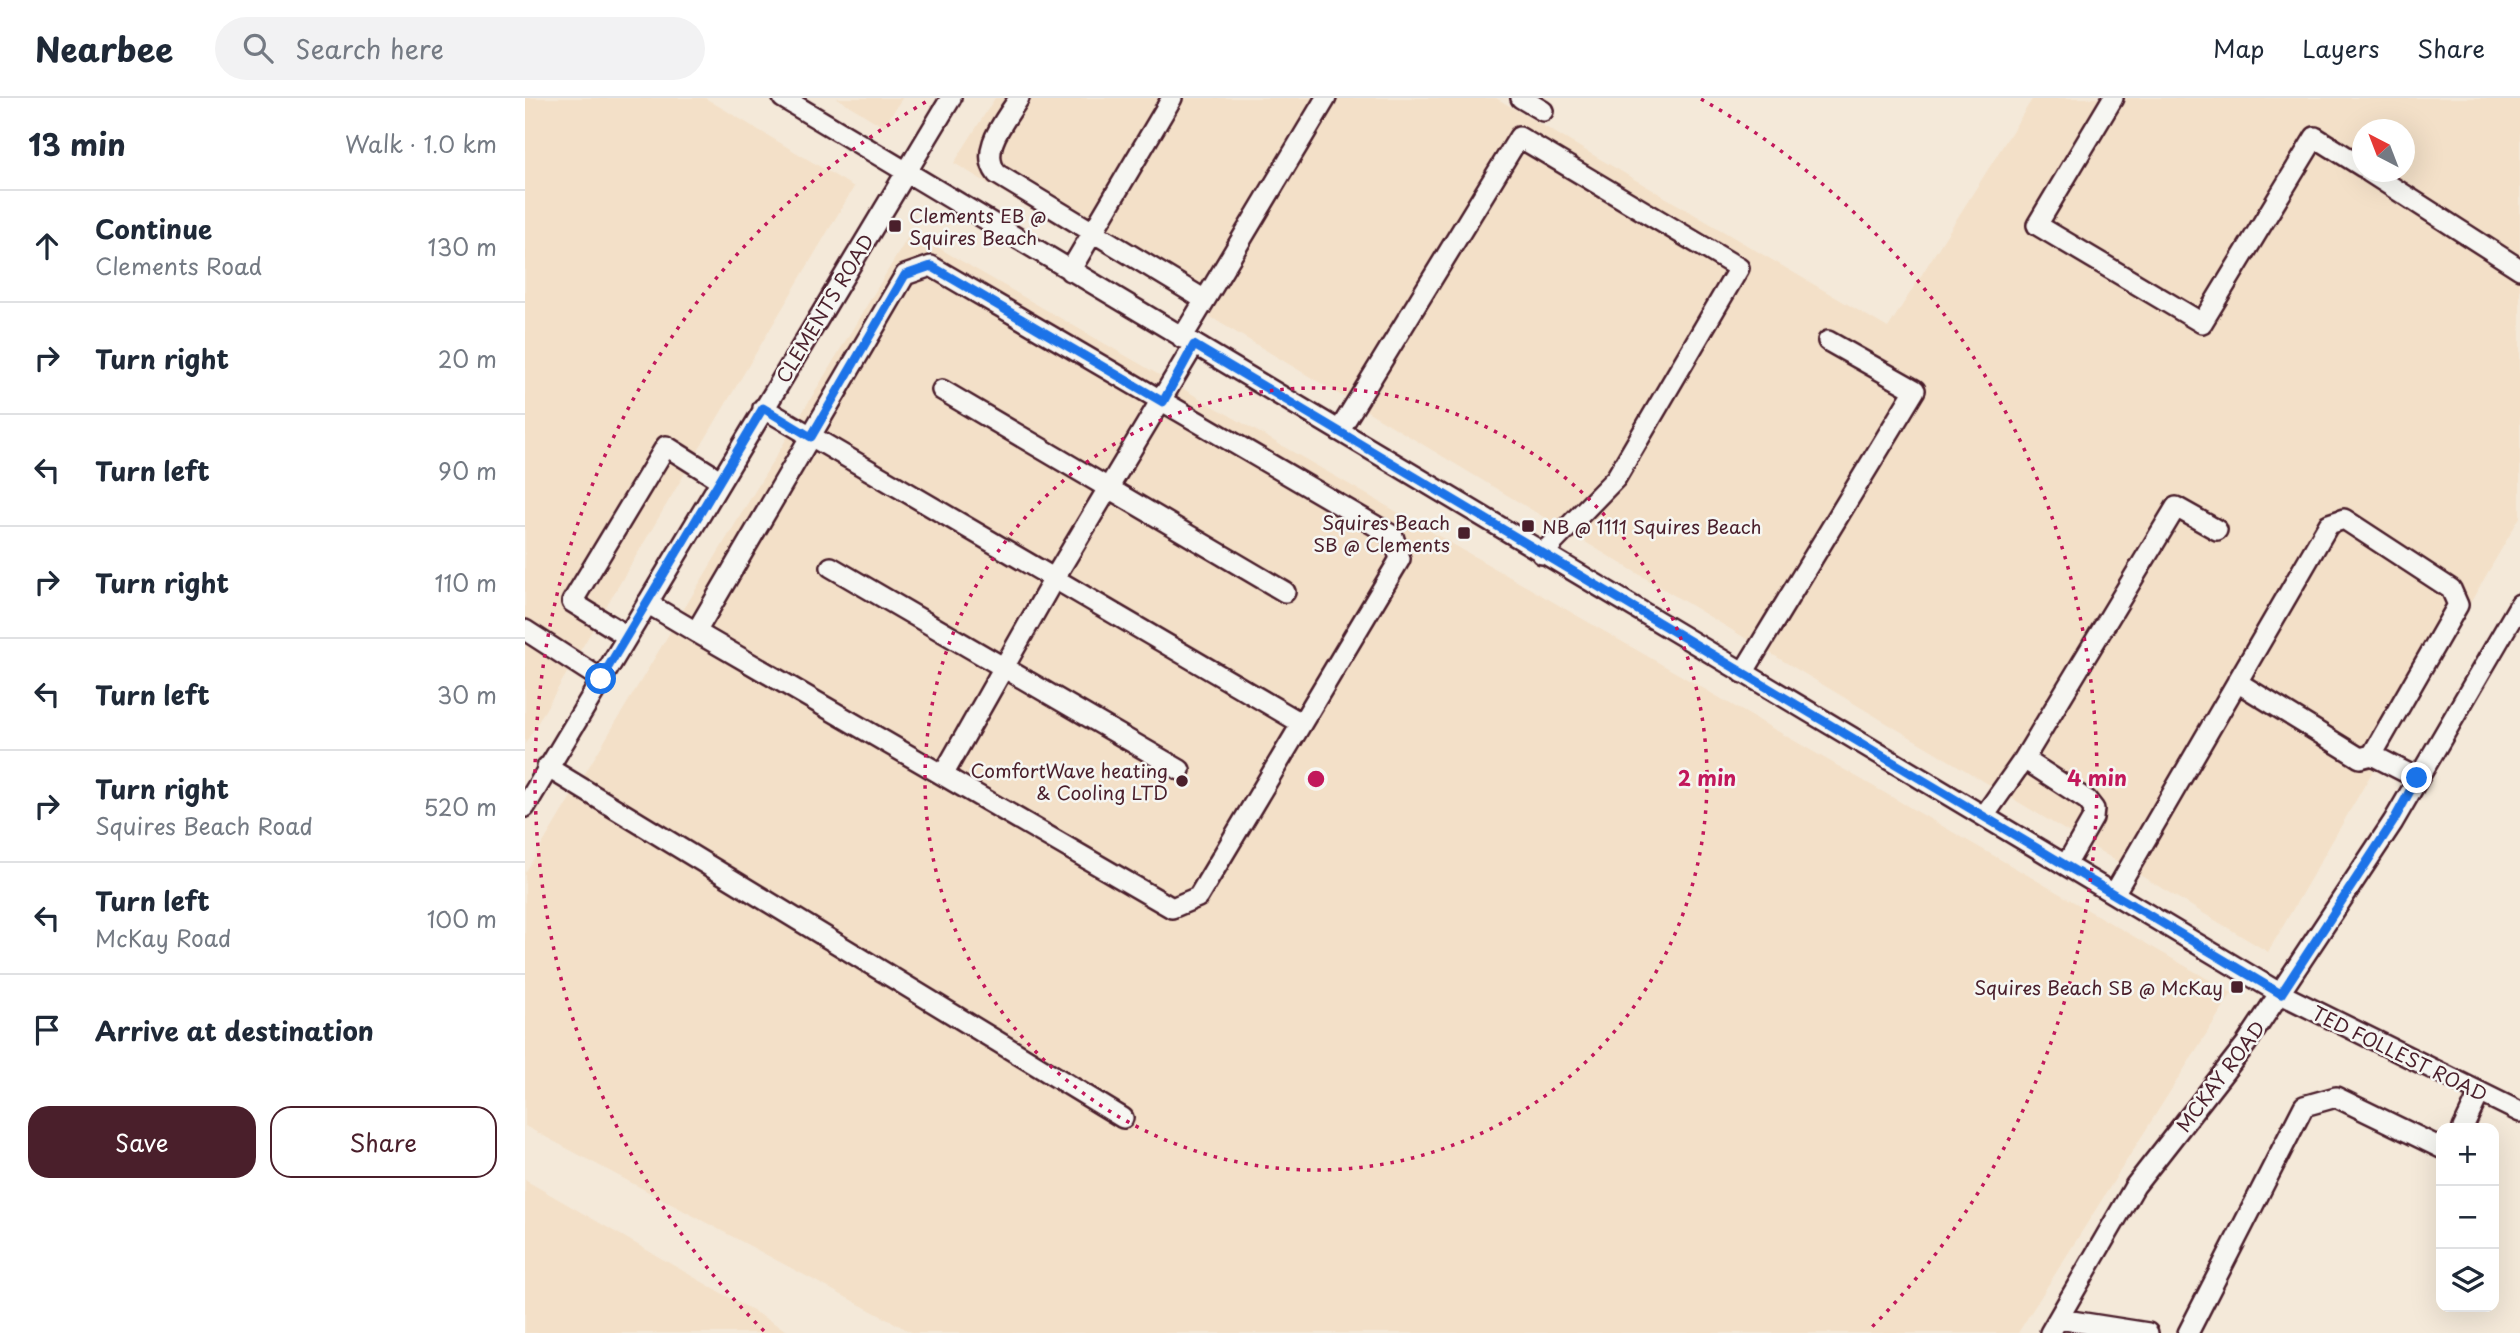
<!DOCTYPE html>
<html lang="en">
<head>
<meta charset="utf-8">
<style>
	body { margin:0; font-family:"Playpen Sans",sans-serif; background:#f2f2f3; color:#1f2937 }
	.controls { position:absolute; right:21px; bottom:21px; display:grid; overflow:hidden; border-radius:14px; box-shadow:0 7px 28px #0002 }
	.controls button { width:63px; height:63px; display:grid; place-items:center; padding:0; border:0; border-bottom:2px solid #e0e1e3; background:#fff; color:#1f2937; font:35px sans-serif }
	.compass { position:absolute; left:1827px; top:21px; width:63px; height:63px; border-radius:50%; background:#fff; box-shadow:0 7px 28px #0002; rotate:318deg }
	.stop { position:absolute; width:21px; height:21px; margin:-16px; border:5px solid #1a73e8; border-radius:50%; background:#fff }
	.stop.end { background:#1a73e8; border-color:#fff; box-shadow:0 2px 7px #0008 }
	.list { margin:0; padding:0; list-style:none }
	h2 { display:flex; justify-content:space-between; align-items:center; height:91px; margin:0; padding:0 28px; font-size:30px }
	h2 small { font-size:23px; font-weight:400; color:#747a83 }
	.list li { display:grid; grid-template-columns:46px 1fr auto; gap:21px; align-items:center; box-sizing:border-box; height:112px; padding:0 28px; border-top:2px solid #e0e1e3 }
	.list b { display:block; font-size:26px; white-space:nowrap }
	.list p { margin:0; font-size:23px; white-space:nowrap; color:#747a83 }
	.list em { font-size:23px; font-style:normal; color:#747a83 }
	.actions { display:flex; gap:14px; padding:21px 28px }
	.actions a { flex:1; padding:16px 0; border:2px solid #4a1f2b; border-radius:21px; text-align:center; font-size:24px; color:#4a1f2b }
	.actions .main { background:#4a1f2b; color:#fff }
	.icon { flex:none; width:38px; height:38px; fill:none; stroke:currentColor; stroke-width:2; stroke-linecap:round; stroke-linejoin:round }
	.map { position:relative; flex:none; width:1995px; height:1235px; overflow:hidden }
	header { display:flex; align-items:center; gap:42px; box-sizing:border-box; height:98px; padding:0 35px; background:#fff; border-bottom:2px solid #e0e1e3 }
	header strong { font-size:33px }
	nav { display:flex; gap:38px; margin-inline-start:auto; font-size:24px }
	.search { width:490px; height:63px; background:#f2f2f3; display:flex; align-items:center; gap:18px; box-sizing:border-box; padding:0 24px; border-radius:38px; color:#747a83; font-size:26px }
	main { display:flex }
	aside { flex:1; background:#fff }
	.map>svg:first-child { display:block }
</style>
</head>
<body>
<header>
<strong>Nearbee</strong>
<div class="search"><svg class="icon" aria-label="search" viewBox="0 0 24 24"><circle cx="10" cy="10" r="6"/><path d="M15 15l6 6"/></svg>Search here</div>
<nav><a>Map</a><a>Layers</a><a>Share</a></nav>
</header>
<main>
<aside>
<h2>13 min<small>Walk · 1.0 km</small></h2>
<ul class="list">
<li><svg class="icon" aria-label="ahead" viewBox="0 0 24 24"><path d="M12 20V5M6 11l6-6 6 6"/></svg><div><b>Continue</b><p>Clements Road</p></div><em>130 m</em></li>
<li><svg class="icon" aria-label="right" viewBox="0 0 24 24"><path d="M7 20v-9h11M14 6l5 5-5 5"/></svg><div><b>Turn right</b></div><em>20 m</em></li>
<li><svg class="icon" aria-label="left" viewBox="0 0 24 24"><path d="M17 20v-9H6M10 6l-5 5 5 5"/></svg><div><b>Turn left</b></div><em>90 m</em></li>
<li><svg class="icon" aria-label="right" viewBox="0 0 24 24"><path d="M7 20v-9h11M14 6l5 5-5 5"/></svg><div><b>Turn right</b></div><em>110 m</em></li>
<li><svg class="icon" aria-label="left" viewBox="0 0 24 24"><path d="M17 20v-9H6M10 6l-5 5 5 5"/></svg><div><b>Turn left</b></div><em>30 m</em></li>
<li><svg class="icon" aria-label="right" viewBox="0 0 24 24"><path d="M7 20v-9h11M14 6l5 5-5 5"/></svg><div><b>Turn right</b><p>Squires Beach Road</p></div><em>520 m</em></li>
<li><svg class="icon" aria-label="left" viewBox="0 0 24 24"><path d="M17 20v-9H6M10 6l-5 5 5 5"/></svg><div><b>Turn left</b><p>McKay Road</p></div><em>100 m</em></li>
<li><svg class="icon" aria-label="arrive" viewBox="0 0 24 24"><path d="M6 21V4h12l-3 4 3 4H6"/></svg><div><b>Arrive at destination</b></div></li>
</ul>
<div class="actions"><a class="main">Save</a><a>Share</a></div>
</aside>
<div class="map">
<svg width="1995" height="1235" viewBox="0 0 1995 1235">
	<rect width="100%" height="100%" fill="#f4e9d9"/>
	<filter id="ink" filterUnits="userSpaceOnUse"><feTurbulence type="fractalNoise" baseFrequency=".0143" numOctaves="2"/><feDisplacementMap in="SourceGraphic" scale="14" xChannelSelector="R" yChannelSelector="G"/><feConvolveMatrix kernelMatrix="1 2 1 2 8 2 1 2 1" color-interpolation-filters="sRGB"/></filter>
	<g filter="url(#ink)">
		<path fill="#f3e0c8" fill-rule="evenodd" d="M0,0H180L329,89L0,646Z
			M312,0H377L359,29Z
			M470,0H971L1363,230L1508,0H1995V419L1743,854L429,65ZM1838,32H1880V74H1838Z
			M386,134L1707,895L1493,1235H388L0,1028V775Z
			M0,1082L266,1235H0Z"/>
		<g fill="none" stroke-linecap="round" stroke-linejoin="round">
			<g stroke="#4a1f2b" stroke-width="24">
				<path id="minor" d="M258,0L1756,896L1995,1014
					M494,0C481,22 453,52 472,76L680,202L801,0
					M996,0L1018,13
					M1588,0L1512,127L1677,225L1790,39L1838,69
					M1844,74L1995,171
					M545,173L647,0
					M657,240L680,202
					M417,292L760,494
					M238,310L776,625
					M814,333L994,39L1214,170L1091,380L1017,456
					M306,469L655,672
					M122,505L171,534L647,810L673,799L875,461L868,438L406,168L380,177L171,534
					M0,532L76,581
					M102,538L47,504L141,348L195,382
					M1218,575L1390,292L1303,243
					M1712,584L1835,660L1847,657
					M1499,661L1562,702L1569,711L1568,720L1541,767
					M22,669L598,1020
					M418,677L530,479L669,247
					M0,709L426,0
					M1459,718L1499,661L1651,409L1692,432
					M1589,796L1804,426L1819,421L1926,491L1933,507L1847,657L1892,680
					M1938,1030L1955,994
					M1534,1221L1623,1235
					M1525,1235L1610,1088L1721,946L1868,724L1995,506
					M1663,1235L1779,1008L1811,999L1916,1050"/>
			</g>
			<use href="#minor" stroke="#f6f6f2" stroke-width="19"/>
		</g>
	</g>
	<g fill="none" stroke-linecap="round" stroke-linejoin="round" filter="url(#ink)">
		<path stroke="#1a73e8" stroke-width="9" d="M76,581L238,310L286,339L380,177L406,168L638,304L669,247L1756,896L1868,724L1892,680"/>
	</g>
	<g fill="none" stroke="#c2185b" stroke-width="3.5" stroke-dasharray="3.5 7">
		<circle cx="791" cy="681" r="391"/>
		<path d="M239 1233A781 781 0 0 1 406 1M1176 1A781 781 0 0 1 1343 1233"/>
	</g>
	<g fill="#4a1f2b" stroke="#f6f6f2" stroke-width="2.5">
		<rect x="363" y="121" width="14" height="14" rx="3.5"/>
		<rect x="996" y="421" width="14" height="14" rx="3.5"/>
		<rect x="932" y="428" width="14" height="14" rx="3.5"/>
		<circle cx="657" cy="683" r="7"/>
		<rect x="1705" y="882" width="14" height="14" rx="3.5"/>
	</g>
	<g text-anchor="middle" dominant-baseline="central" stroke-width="5" stroke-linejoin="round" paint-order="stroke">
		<g font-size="19" fill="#4a1f2b" stroke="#f6f6f2" text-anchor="end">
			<text x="384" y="117" text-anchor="start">Clements EB @<tspan x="384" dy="22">Squires Beach</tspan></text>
			<text x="925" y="424">Squires Beach<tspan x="925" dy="22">SB @ Clements</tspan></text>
			<text x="1017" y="428" text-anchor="start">NB @ 1111 Squires Beach</text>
			<text x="643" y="672">ComfortWave heating<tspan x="643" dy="22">&amp; Cooling LTD</tspan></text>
			<text x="1698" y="889">Squires Beach SB @ McKay</text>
		</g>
		<g font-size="19" fill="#4a1f2b" stroke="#f6f6f2">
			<text transform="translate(299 210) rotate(-59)">CLEMENTS ROAD</text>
			<text transform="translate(1875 955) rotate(26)">TED FOLLEST ROAD</text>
			<text transform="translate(1695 978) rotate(-53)">MCKAY ROAD</text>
		</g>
	</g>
	<circle cx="791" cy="681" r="10" fill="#c2185b" stroke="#f6f6f2" stroke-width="3.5"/>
	<g font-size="21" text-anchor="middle" font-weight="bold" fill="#c2185b" stroke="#f6f6f2" stroke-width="5" stroke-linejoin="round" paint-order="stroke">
		<text x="1182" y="688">2 min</text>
		<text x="1572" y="688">4 min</text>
	</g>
</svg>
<div class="controls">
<button>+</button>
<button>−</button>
<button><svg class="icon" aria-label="layers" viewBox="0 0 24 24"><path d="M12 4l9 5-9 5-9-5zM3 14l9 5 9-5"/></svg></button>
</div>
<svg class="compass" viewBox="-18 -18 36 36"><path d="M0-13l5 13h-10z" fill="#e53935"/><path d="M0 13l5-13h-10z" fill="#747a83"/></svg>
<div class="stop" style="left:76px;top:581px"></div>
<div class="stop end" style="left:1892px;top:680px"></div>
</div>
</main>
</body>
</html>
